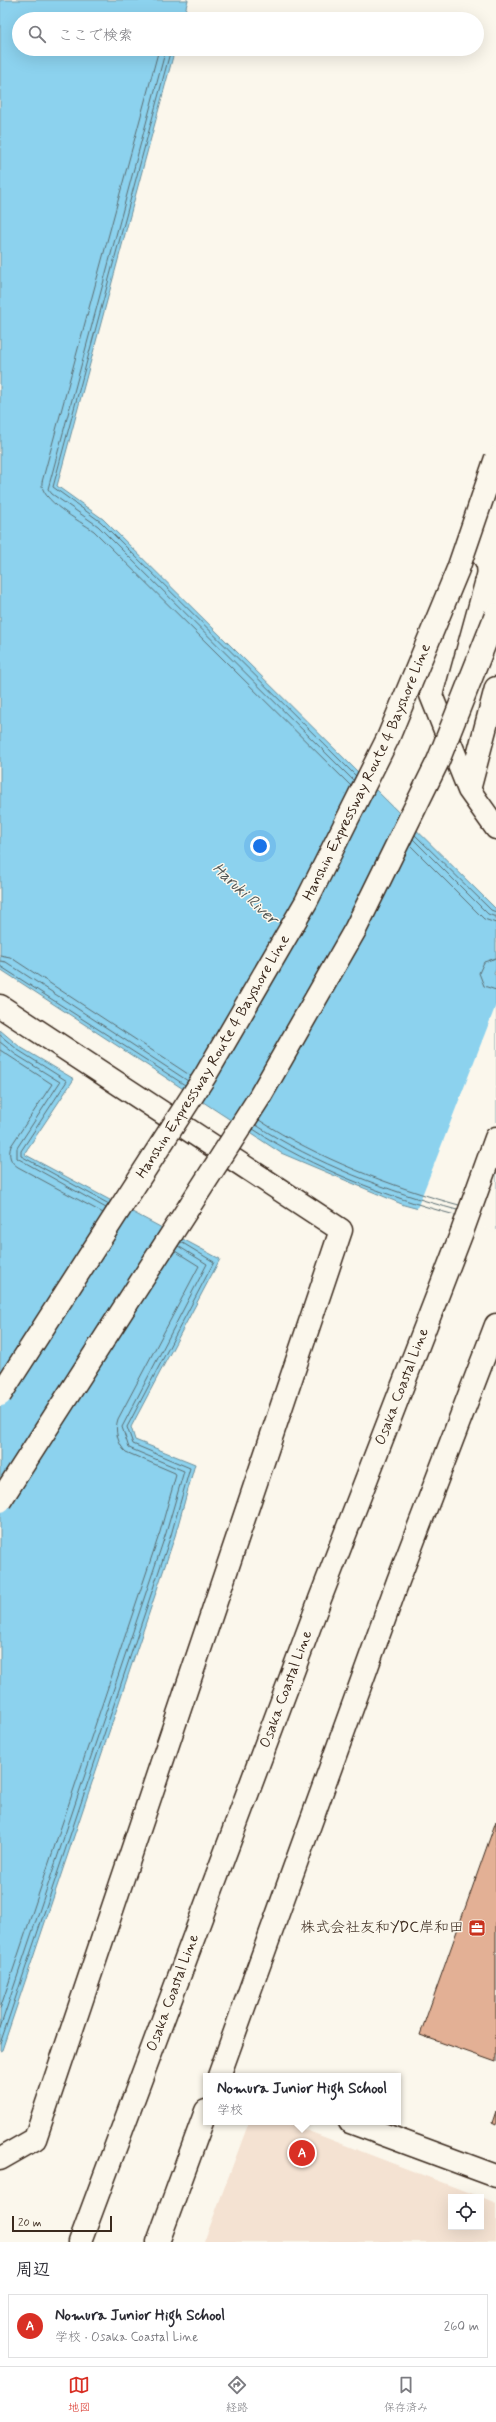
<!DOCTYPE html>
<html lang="ja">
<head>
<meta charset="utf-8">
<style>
	body { margin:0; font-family:Mynerve,"Klee One",sans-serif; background:#f2f2f3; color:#2b2b33 }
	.controls { position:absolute; right:12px; bottom:12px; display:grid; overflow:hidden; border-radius:0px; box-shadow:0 4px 16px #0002 }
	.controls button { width:36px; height:36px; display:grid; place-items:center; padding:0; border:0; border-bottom:1px solid #e1e1e2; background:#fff; color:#2b2b33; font:20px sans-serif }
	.scale { position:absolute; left:12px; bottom:10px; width:100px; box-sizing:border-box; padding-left:4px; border:2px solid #3b2a1e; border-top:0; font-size:11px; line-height:14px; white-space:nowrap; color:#3b2a1e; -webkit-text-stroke:3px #fbf7ec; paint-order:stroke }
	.you { position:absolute; left:260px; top:846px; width:14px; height:14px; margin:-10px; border:3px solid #fff; border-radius:50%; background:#1a73e8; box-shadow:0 0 0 6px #1a73e833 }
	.badge { display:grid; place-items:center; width:26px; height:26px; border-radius:50%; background:#d93025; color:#fff; font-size:13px; font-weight:700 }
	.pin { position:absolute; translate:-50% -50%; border:2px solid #fff; box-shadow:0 1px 4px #0006 }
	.popup { position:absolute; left:203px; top:2073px; width:198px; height:52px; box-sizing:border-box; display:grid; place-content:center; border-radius:0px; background:#fff; filter:drop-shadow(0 1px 3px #0005); font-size:13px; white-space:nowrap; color:#7c7c81 }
	.popup b { font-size:15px; color:#2b2b33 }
	.popup::after { content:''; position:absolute; left:50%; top:100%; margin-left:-8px; border:8px solid transparent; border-top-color:#fff }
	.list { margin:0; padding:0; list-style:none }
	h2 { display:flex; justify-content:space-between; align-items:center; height:52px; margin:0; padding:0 16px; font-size:17px }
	h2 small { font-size:13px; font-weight:400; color:#7c7c81 }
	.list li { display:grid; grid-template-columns:26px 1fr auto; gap:12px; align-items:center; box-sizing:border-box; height:64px; margin:0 8px 8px; padding:0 8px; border:1px solid #e1e1e2; border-radius:0px }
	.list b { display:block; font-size:15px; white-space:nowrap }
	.list p { margin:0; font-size:13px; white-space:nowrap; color:#7c7c81 }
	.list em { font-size:13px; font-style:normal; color:#7c7c81 }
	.icon { flex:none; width:22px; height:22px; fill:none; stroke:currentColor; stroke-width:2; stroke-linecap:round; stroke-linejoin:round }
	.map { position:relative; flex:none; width:496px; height:2242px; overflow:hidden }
	.search { position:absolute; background:#fff; box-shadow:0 4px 16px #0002; left:12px; right:12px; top:12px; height:44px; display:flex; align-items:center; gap:10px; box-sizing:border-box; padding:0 14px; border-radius:22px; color:#7c7c81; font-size:15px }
	.sheet { height:124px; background:#fff }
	nav { display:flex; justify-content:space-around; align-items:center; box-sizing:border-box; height:56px; border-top:1px solid #e1e1e2; background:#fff; font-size:11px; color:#7c7c81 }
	nav a { display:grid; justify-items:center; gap:2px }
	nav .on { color:#d93025 }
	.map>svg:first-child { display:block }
</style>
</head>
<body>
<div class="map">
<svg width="496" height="2242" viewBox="0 0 496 2242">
	<rect width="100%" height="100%" fill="#fbf7ec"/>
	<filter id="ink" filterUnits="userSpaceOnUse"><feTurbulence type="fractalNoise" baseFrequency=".025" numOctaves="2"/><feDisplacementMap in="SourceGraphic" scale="8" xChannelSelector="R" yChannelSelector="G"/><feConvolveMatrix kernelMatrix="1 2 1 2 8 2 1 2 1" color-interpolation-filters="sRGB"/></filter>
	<g filter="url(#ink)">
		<path fill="#f4e2d2" d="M249,2122H285L480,2197H451V2227H481V2197L496,2203V2242H204Z"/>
		<path fill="#8cd2ee" stroke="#6c8f9b" d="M0,0H188L183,19H19V49H175L57,486L103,519L496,909V969L494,974L496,976V1230L404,1205L281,1153L0,969Z
			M0,1030L20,1047L74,1079L24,1154L220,1259L131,1427L135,1440L195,1464L175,1536L2,2050L0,2051Z"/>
		<path fill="#fbf7ec" d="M496,1005V1232L416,1211Z"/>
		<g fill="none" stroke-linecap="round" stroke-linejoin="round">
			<path stroke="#5b6d71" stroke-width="1" d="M159,49L42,482C39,500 80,521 94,531L351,786
				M166,49L48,489L52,494L98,526L353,780
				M171,49L53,487L101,522L356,776
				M415,835L491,910L496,912
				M413,839L488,914L496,917
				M410,845L484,919L496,923
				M0,955L10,957L191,1076
				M496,958L484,962L479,973L484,986L496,990
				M0,961L6,962L188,1081
				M0,966L185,1085
				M0,1035L18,1050L67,1081L21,1151V1156L109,1204
				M0,1042L15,1054L60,1082L17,1148V1158L106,1208
				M0,1050L52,1084L11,1146C8,1155 10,1162 18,1167L103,1213
				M259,1120C317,1158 392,1187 459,1205
				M256,1125C314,1163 390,1192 457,1210
				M253,1129C312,1168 388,1197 455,1215
				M0,2009L160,1532L176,1475L175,1473L126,1452C118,1445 114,1430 118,1419L199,1266L175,1251
				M0,2028L166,1533L184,1471L129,1448L122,1427L207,1264L178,1246
				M0,2044L171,1535L190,1468L133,1444L127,1427L214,1262L181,1242"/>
		</g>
		<path fill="#e3b095" stroke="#3b2a1e" d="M496,1821V2062L420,2035Z
			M496,2111V2125L492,2123Z"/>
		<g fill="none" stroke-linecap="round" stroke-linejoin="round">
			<g stroke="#3b2a1e" stroke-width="25">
				<path id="street" d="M465,571L431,695L469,790L496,828
					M469,790L496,688
					M0,1006L341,1230L35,2139L0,2159
					M350,2122L496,2176"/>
			</g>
			<g stroke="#3b2a1e" stroke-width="25">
				<g id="primary">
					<path d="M219,2076L398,1581L496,1325"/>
					<path id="s1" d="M80,2242L320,1599L462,1232L496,1138"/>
					<path d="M158,2242L206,2111"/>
				</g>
			</g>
			<use href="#street" stroke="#fbf7ec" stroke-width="22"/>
			<use href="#primary" stroke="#fbf7ec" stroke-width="22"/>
			<g stroke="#3b2a1e" stroke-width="25" stroke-linecap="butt">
				<g id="highway-bridge">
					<path id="s2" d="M0,1395L205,1076L306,902L388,738L458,569L496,458"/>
					<path d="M0,1501L259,1098L355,930L438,761L496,615"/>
				</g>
			</g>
			<use href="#highway-bridge" stroke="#fbf7ec" stroke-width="22"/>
		</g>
	</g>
	<defs>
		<g id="office-square" transform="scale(0.9)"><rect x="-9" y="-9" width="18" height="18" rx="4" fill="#c8321e" stroke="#fbf7ec"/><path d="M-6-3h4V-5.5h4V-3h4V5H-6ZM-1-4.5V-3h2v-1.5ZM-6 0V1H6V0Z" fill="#fff"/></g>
	</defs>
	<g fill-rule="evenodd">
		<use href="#office-square" x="477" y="1928"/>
	</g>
	<g text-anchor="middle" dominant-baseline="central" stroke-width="3" stroke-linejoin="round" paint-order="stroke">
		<g font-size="15" fill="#3b2a1e" stroke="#fbf7ec">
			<text stroke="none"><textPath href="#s2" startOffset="724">Hanshin Expressway Route 4 Bayshore Line</textPath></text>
			<text stroke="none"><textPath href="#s2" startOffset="400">Hanshin Expressway Route 4 Bayshore Line</textPath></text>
			<text stroke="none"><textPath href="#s1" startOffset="914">Osaka Coastal Line</textPath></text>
			<text stroke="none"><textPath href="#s1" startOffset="590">Osaka Coastal Line</textPath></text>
			<text stroke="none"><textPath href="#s1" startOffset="266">Osaka Coastal Line</textPath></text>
		</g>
		<g font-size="15" fill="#3b2a1e" stroke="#fbf7ec" text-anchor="end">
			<text x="464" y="1928">株式会社友和YDC岸和田</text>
		</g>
		<g font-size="16" font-style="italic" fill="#4f5452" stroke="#fbf7ec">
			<text transform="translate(245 894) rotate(43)">Haruki River</text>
		</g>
	</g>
</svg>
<div class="controls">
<button><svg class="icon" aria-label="locate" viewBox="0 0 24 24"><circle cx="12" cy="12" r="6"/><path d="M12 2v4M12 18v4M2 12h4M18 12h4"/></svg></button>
</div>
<div class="scale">20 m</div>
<div class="you"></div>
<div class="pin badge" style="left:302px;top:2153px">A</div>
<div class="popup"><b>Nomura Junior High School</b>学校</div>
<div class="search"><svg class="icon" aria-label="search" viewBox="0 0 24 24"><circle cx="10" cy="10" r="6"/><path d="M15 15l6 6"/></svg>ここで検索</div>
</div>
<section class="sheet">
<h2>周辺<small></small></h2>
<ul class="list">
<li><span class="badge">A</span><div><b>Nomura Junior High School</b><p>学校 · Osaka Coastal Line</p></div><em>260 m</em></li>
</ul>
</section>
<nav>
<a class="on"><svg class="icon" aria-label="map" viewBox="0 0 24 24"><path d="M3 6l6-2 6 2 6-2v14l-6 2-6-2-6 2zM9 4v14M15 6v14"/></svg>地図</a>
<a><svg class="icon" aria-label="directions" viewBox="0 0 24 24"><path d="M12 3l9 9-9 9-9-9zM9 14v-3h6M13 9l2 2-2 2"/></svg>経路</a>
<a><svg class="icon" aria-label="saved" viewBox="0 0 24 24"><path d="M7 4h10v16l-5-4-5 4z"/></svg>保存済み</a>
</nav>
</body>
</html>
